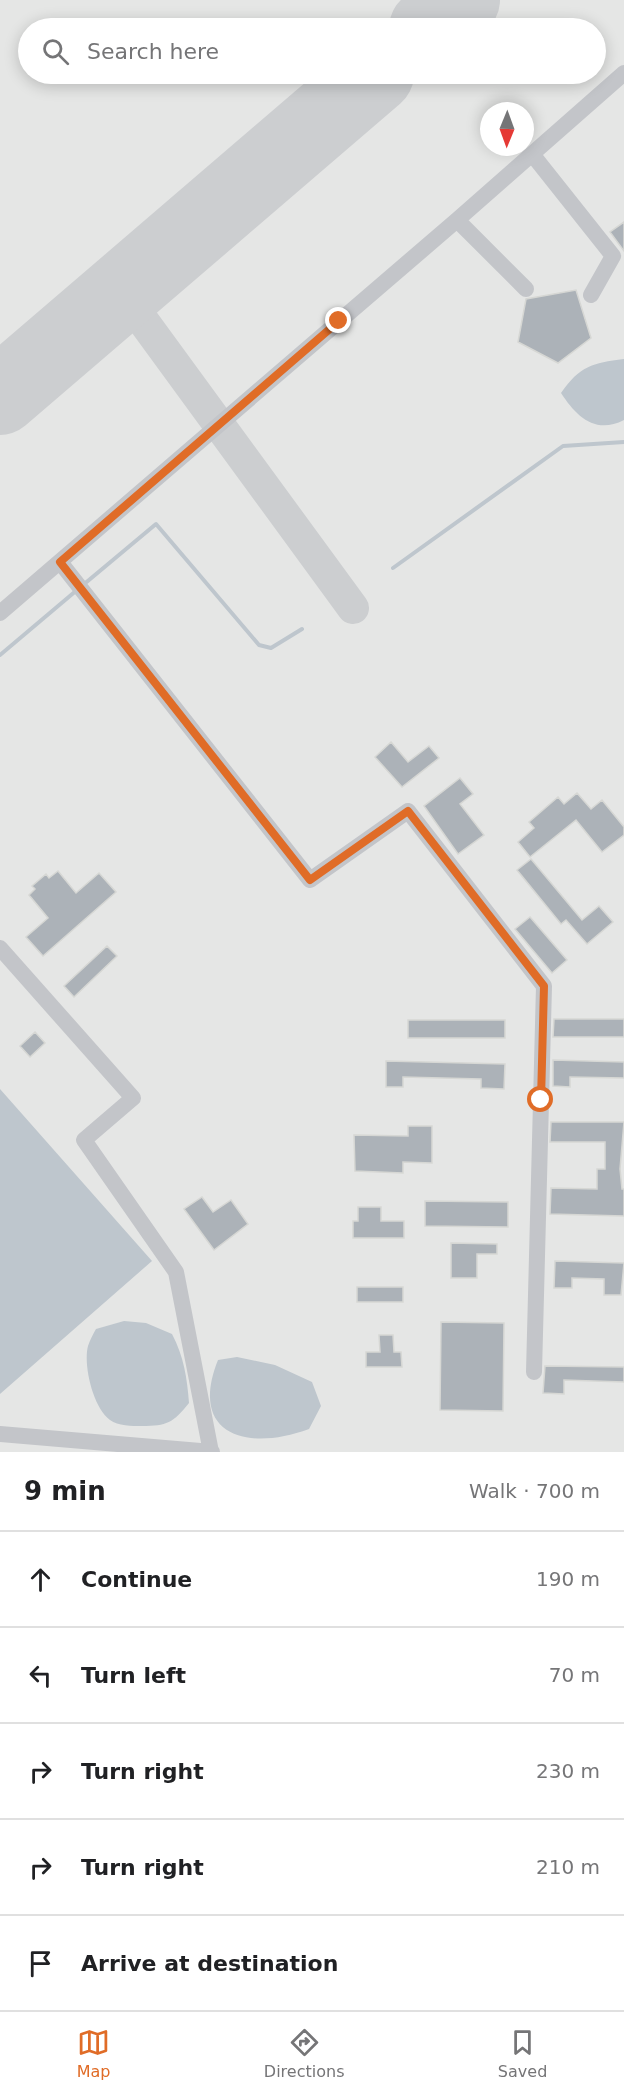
<!DOCTYPE html>
<html lang="en">
<head>
<meta charset="utf-8">
<style>
	body { margin:0; font-family:"DejaVu Sans",sans-serif; background:#f2f2f2; color:#202124 }
	.compass { position:absolute; left:480px; top:102px; width:54px; height:54px; border-radius:50%; background:#fff; box-shadow:0 3px 15px #0003; rotate:181deg }
	.stop { position:absolute; width:18px; height:18px; margin:-14px; border:4px solid #e06c27; border-radius:50%; background:#fff }
	.stop.end { background:#e06c27; border-color:#fff; box-shadow:0 2px 6px #0008 }
	.list { margin:0; padding:0; list-style:none }
	h2 { display:flex; justify-content:space-between; align-items:center; height:78px; margin:0; padding:0 24px; font-size:26px }
	h2 small { font-size:20px; font-weight:400; color:#757577 }
	.list li { display:grid; grid-template-columns:39px 1fr auto; gap:18px; align-items:center; box-sizing:border-box; height:96px; padding:0 24px; border-top:2px solid #e0e0e0 }
	.list b { display:block; font-size:22px; white-space:nowrap }
	.list em { font-size:20px; font-style:normal; color:#757577 }
	.icon { flex:none; width:33px; height:33px; fill:none; stroke:currentColor; stroke-width:2; stroke-linecap:round; stroke-linejoin:round }
	.map { position:relative; flex:none; width:624px; height:1452px; overflow:hidden }
	.search { position:absolute; background:#fff; box-shadow:0 3px 15px #0003; left:18px; right:18px; top:18px; height:66px; display:flex; align-items:center; gap:15px; box-sizing:border-box; padding:0 21px; border-radius:33px; color:#757577; font-size:22px }
	.sheet { height:558px; background:#fff }
	nav { display:flex; justify-content:space-around; align-items:center; box-sizing:border-box; height:84px; border-top:2px solid #e0e0e0; background:#fff; font-size:16px; color:#757577 }
	nav a { display:grid; justify-items:center; gap:3px }
	nav .on { color:#e06c27 }
	.map>svg:first-child { display:block }
</style>
</head>
<body>
<div class="map">
<svg width="624" height="1452" viewBox="0 0 624 1452">
	<rect width="100%" height="100%" fill="#f5f5f2"/>
	<path fill="#e5e6e5" fill-rule="evenodd" d="M0,0H624V1452H0ZM28,28H596V74H28ZM489,111H525V147H489Z"/>
	<path fill="#bec6cd" d="M624,359V420C595,435 576,416 561,393C580,366 592,363 624,359Z
		M0,1089L152,1261L0,1394Z
		M124,1321L146,1323L172,1334C184,1357 187,1378 189,1403C173,1423 167,1426 142,1426C132,1426 118,1426 110,1420C93,1408 83,1365 88,1346C90,1340 93,1334 96,1329Z
		M237,1357L275,1365L312,1382L321,1406L309,1429C247,1452 188,1435 218,1360Z"/>
	<g fill="none" stroke-linecap="round" stroke-linejoin="round">
		<path stroke="#bec6cd" stroke-width="4" d="M393,568L563,446L624,442
			M83,585L156,524L259,645L271,648L302,629
			M0,655L77,590"/>
		<path stroke="#ccced0" stroke-width="32" d="M122,292L353,608"/>
		<path stroke="#ccced0" stroke-width="78" d="M428,28L461,0
			M0,396L375,74"/>
	</g>
	<path fill="#acb2b8" stroke="#d6d7d4" stroke-width="1.5" d="M624,222V251L610,232Z
		M576,290L591,338L558,363L518,342L526,299Z
		M391,742L408,762L429,746L439,758L402,787L375,757Z
		M460,778L473,794L460,804L484,835L458,854L424,806Z
		M577,793L591,809L602,800L624,827V835L602,852L576,820L530,857L518,842L534,828L529,822L558,797L564,804Z
		M531,859L582,920L599,906L613,922L587,944L566,920L561,924L517,870Z
		M58,871L76,893L99,873L116,892L43,956L26,937L48,918L29,895L35,889L32,886L46,874L49,878Z
		M530,917L567,960L552,973L515,929Z
		M107,946L117,956L74,997L64,986Z
		M554,1019H624V1037H553Z
		M408,1020H505V1038H408Z
		M35,1032L45,1043L30,1057L20,1046Z
		M553,1060L624,1062V1078L570,1077V1087L553,1086Z
		M386,1061L505,1064L504,1089L481,1088V1079L403,1077V1087H386Z
		M551,1122H624L620,1169L622,1189H624V1216L550,1214L551,1188L597,1189V1169H605V1142H550Z
		M408,1126H432V1163L403,1162V1173L355,1171L354,1135L408,1136Z
		M202,1197L213,1212L231,1200L248,1224L214,1250L184,1209Z
		M425,1201L508,1202V1227L425,1226Z
		M358,1207H381V1221H404V1238H353V1221H358Z
		M451,1243L497,1244V1254H477V1278H451Z
		M555,1261L624,1263L621,1295H604V1279L572,1278V1288H554Z
		M357,1287H403V1302H357Z
		M441,1322L504,1323L503,1411L440,1410Z
		M379,1335H393L394,1352H401L402,1367H366V1352H380Z
		M545,1366L624,1367V1382L564,1380V1394L543,1393Z"/>
	<g fill="none" stroke-linecap="round" stroke-linejoin="round">
		<path stroke="#c3c5c9" stroke-width="16" d="M532,154L613,256L591,295
			M457,220L526,289
			M60,562L310,880L408,811L544,986L534,1372
			M0,613L457,220L624,73
			M0,948L133,1098L84,1140L176,1272L211,1452
			M0,1434L212,1452"/>
	</g>
	<g fill="none" stroke-linecap="round" stroke-linejoin="round">
		<path stroke="#e06c27" stroke-width="8" d="M339,321L60,562L310,880L408,811L544,986L541,1100"/>
	</g>
</svg>
<svg class="compass" viewBox="-18 -18 36 36"><path d="M0-13l5 13h-10z" fill="#e53935"/><path d="M0 13l5-13h-10z" fill="#757577"/></svg>
<div class="stop" style="left:541px;top:1100px"></div>
<div class="stop end" style="left:339px;top:321px"></div>
<div class="search"><svg class="icon" aria-label="search" viewBox="0 0 24 24"><circle cx="10" cy="10" r="6"/><path d="M15 15l6 6"/></svg>Search here</div>
</div>
<section class="sheet">
<h2>9 min<small>Walk · 700 m</small></h2>
<ul class="list">
<li><svg class="icon" aria-label="ahead" viewBox="0 0 24 24"><path d="M12 20V5M6 11l6-6 6 6"/></svg><div><b>Continue</b></div><em>190 m</em></li>
<li><svg class="icon" aria-label="left" viewBox="0 0 24 24"><path d="M17 20v-9H6M10 6l-5 5 5 5"/></svg><div><b>Turn left</b></div><em>70 m</em></li>
<li><svg class="icon" aria-label="right" viewBox="0 0 24 24"><path d="M7 20v-9h11M14 6l5 5-5 5"/></svg><div><b>Turn right</b></div><em>230 m</em></li>
<li><svg class="icon" aria-label="right" viewBox="0 0 24 24"><path d="M7 20v-9h11M14 6l5 5-5 5"/></svg><div><b>Turn right</b></div><em>210 m</em></li>
<li><svg class="icon" aria-label="arrive" viewBox="0 0 24 24"><path d="M6 21V4h12l-3 4 3 4H6"/></svg><div><b>Arrive at destination</b></div></li>
</ul>
</section>
<nav>
<a class="on"><svg class="icon" aria-label="map" viewBox="0 0 24 24"><path d="M3 6l6-2 6 2 6-2v14l-6 2-6-2-6 2zM9 4v14M15 6v14"/></svg>Map</a>
<a><svg class="icon" aria-label="directions" viewBox="0 0 24 24"><path d="M12 3l9 9-9 9-9-9zM9 14v-3h6M13 9l2 2-2 2"/></svg>Directions</a>
<a><svg class="icon" aria-label="saved" viewBox="0 0 24 24"><path d="M7 4h10v16l-5-4-5 4z"/></svg>Saved</a>
</nav>
</body>
</html>
